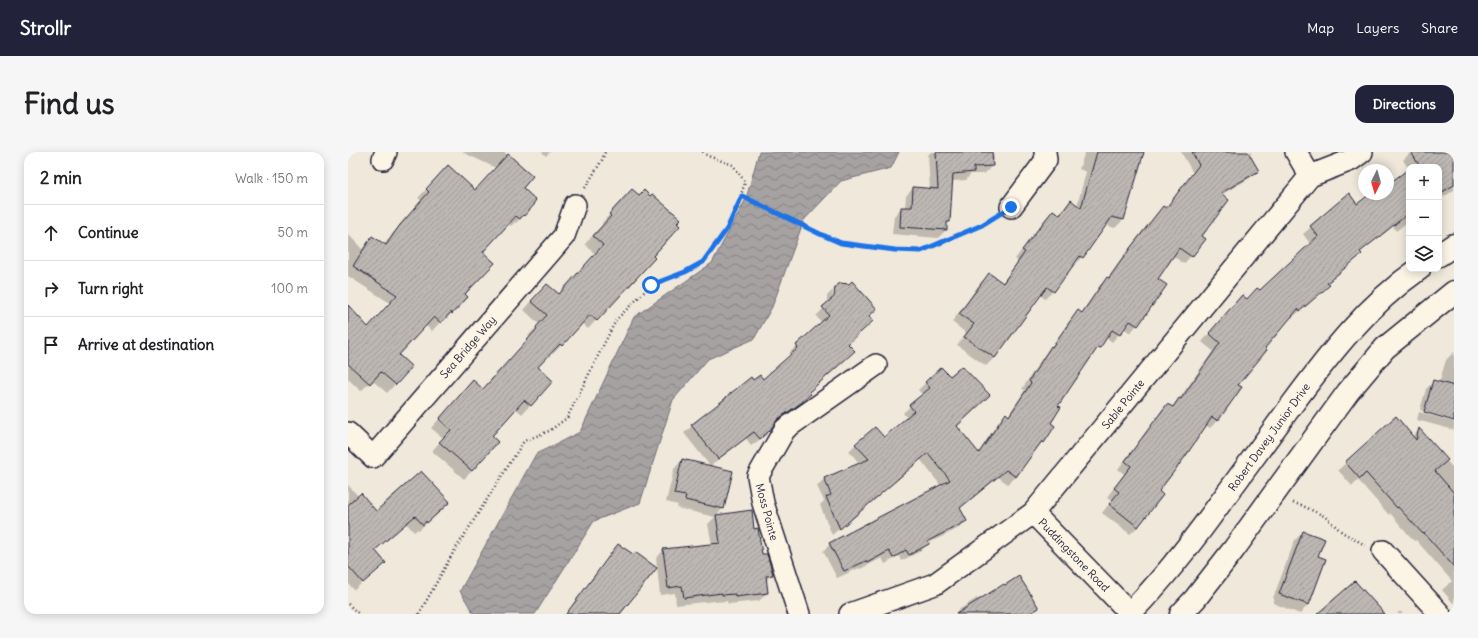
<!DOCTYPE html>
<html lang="en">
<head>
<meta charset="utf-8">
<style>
	body { margin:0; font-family:Delius,sans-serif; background:#f6f6f6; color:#202124 }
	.controls { position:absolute; right:12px; top:12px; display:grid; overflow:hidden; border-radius:8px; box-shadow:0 2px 10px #0003 }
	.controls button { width:36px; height:36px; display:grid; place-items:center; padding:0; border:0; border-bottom:1px solid #e0e0e0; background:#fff; color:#202124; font:20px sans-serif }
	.compass { position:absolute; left:1010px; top:12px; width:36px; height:36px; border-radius:50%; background:#fff; box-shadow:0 2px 10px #0003; rotate:185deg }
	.stop { position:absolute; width:12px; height:12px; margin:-9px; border:3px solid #1a73e8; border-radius:50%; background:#fff }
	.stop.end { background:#1a73e8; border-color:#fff; box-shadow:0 1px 4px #0008 }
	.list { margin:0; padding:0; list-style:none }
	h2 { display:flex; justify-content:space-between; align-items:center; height:52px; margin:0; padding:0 16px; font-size:17px }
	h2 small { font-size:13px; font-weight:400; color:#757577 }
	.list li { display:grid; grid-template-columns:26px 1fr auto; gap:12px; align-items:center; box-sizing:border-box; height:56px; padding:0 16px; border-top:1px solid #e0e0e0 }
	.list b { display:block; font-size:15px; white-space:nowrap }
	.list em { font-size:13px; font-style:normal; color:#757577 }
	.icon { flex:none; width:22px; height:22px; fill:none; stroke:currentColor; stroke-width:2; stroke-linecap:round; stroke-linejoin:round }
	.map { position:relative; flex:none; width:1106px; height:462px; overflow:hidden; border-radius:12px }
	header { display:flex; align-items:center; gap:24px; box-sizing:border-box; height:56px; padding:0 20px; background:#22223b; color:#fff }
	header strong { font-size:19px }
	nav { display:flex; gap:22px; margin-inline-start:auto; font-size:14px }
	.intro { display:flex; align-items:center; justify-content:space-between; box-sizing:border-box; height:96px; padding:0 24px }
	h1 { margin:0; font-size:28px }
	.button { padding:10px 18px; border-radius:12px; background:#22223b; color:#fff; font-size:14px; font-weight:700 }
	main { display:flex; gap:24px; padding:0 24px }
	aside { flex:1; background:#fff; border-radius:12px; box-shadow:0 2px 10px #0003 }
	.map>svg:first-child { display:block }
</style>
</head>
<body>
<header>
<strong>Strollr</strong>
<nav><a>Map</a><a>Layers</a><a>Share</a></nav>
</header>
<div class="intro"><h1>Find us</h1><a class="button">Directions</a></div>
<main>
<aside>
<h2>2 min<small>Walk · 150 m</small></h2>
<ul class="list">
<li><svg class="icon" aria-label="ahead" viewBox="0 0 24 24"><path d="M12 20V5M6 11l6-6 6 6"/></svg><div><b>Continue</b></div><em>50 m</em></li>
<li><svg class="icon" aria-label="right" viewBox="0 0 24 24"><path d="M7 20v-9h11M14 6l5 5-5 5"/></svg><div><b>Turn right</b></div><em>100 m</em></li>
<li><svg class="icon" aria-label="arrive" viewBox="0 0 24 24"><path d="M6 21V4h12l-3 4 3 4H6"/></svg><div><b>Arrive at destination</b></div></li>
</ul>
</aside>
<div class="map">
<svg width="1106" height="462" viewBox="0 0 1106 462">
	<defs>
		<pattern id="water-waves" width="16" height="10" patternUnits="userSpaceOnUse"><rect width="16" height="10" fill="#a6a2a2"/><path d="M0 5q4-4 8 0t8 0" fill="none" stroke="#878485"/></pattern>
		<pattern id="building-hatch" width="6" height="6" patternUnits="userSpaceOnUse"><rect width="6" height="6" fill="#bcb7b3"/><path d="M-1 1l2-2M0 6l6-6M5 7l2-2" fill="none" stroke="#a19d9b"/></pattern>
	</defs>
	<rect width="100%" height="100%" fill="#efe8db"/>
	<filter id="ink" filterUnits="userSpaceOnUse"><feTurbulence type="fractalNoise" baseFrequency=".025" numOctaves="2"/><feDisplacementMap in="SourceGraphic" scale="8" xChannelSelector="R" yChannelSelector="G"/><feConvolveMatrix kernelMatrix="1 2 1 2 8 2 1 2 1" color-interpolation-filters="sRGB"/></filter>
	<g filter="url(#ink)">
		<path fill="url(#water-waves)" stroke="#716f79" d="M411,0H551L543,16L493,29L456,68L424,155L406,187L360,207L325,248L292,351L246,369L187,462H126L112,439L188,302L232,280L286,165L364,111L398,47Z"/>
		<path fill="#0003" fill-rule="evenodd" d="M114,0H156L183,24L173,36L185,53L168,71L167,70L163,74L160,71L133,100L116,142L104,161L96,169L94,168L84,179L77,173L50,203L63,215L39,241L24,228L13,239L0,227V154L19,176L42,151L0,124V82L14,97L24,85L36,93L44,82L74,49L70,46L92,23L127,39L148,16Z
			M194,0H202L198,4Z
			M583,0H645L646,8L644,10V14L636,22H623L618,28L604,29L601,70L598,73V78L590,86L544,82L546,64L553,56H557L558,44L565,36L582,38L580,3Z
			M737,0H795L775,68L767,76L757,73L734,105L726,113L725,112L705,139L697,147L692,143L646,206L638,214L609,193L618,181L604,170L633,130L642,122L654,131L670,109L667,107L697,67L705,59L711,63L723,49L729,54L738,20L731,17Z
			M833,0H904L901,4L910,19L902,26L873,43L852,84L856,87L836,112L824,103L808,127L818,133L789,173L782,181L776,176L764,190L758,185L744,202L709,254L701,271L706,274L695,290L687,297L668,325L660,332L650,325L611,357L618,369L611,376L579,392L573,399L553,409L551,404L537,412L534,406L512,417L511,416L489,426L475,399L482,392L593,334L572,307L484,383L472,353L476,349L469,334L476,327L512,312L501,299L508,292L535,286L559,266L555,261L575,243L570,238L593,216L607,275L630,301L651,269L658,262L660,264L677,238L674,237L696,203L701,198L723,167L730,160L733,162L752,133L760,126L776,103L808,62L815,55L817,57L845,21Z
			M1063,0H1106V38L1091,48V15H1061V17L1055,8Z
			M1061,18V69L1048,79L1045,74L1011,100L1013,102L979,131L972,141L944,166L942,164L916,196L889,233L869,269L862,276L857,273L809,339L790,375L782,382L754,361L764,348L759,345L776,322L770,317L812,261L819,253L823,256L831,247L865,199L854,190L886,152L894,144L899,148L909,137L912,139L963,93L955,82L1001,43L1009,53L1028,42H1040V33Z
			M276,46L306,106L240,177L234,171L205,202L203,199L188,215L204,229L174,262L167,256L142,284L124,319L116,327L84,299L95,286L83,276L117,238H134L182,185L180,184L191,172L176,158L191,141L210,143L247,102L237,92L255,72L254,71Z
			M487,136L520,164L454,250L426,271L414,286L403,294L398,286L362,314L336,281L378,245L405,230L415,228L443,203L441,201L474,171L468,164L479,153V144ZM485,138H487L486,150H484Z
			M1106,200V268L1072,258L1078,237L1086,229L1091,231L1098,208Z
			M1071,260L1106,270V278L1069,268Z
			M1071,278L1104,315L1106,313V452L1094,438L1104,429L1068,388L1066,389L1042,361L1041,363L1010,328L1004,334L990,318L998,311L1064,285Z
			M334,308L375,356L368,364L403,359L406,378L413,404L424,423L417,429L419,441L411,449L380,452L379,449L367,450V449L328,453L327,441L312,443L308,406L316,398L364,393L360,372L367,365L329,356L330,353L318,350L326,317Z
			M0,333L11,345L28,360L93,358L71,378L70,377L66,380L58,371L26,399L28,419L6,438L0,431Z
			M955,380L969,404L977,407L960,453L952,462L925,451V446L947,388Z
			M270,393L284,403L271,462H218L265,399Z
			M629,446L631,449L690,456L683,462H607L612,457Z
			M1052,459L1055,462H1049Z"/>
		<path fill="url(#building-hatch)" stroke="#22223b" d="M588,0H644L645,14L626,15V20L605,22L602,70H599V78L552,75L553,55H564L565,35L590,37Z
			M749,0H796L776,68L764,65L735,106L732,104L706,140L699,135L647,206L616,185L626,172L611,162L641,121L655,131L677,100L674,98L705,58L712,63L723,48L733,56Z
			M844,0H900L911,19L873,41L881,48L854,84L858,87L844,105L831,96L810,127L819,133L790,174L782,169L772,183L764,178L752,196L750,195L710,254L713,255L703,271L707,274L696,291L694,289L668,325L658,318L612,356L619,369L580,389L581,392L561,403L558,398L545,406L541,399L519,411L518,409L496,419L481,391L602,328L580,301L492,377L478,345L483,343L476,326L521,307L507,292L527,275L536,285L566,259L561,253L582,236L577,230L593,215L602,224L614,214L642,243L609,274L631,301L658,261L661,264L683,231L681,229L703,194L704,195L730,158L734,161L759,125L761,126L783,95L815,54L818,56L851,13Z
			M1063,0H1106V33L1091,42V15H1072Z
			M160,2L185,24L175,36L188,48L185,52L186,53L176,64L175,63L172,67L168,64L135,100L147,111L117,142L120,145L104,162L103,160L93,171L86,165L51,203L64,215L48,233L33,220L22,232L0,212V153L20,175L49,143L5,114L24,84L38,93L52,73L81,40L78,37L100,13L127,38Z
			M1061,17V61L1012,100L1014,102L979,131L982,133L952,159L950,157L917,196L919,198L890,233L894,235L870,269L864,265L837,305L811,339L815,343L790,375L761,352L771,340L766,336L783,314L777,309L819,252L825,255L831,246L833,247L872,191L861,181L894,143L899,147L909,136L912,138L970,84L962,74L1001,41L1009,52L1022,42H1040V32Z
			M284,37L291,43L296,38L302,44L304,42L333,67L329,71L332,74L305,104L307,106L249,169L242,163L214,194L212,192L190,215L205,229L183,254L176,248L144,284L150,290L124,319L91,290L103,278L91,267L125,228L135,237L189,177L188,175L199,163L183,149L199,132L211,142L255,93L245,84L263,64L261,62Z
			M504,129L529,157L521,164L525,169L500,192L507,199L461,240L463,242L453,251L430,267L422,278L412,287L406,280L370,307L343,273L378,246V245L403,225L405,228L412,223L415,227L450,196L448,193L481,163L474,155L486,145L487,135L492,131L501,132Z
			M1085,228L1106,234V269L1076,260Z
			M1048,264L1068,288L1071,276L1100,308L1087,319L1106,341V415L1076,381L1075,382L1050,355L1049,356L1018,321L1012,327L997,310Z
			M334,307L385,319L376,357L337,348L338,344L326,342Z
			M73,319L102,350L79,371L78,369L75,373L67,364L27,398L38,411L15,431L0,414V353L13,341L28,359Z
			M404,358L406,377L410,376L414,402H419L424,419L425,423L418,424L420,441L387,445V442L374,443V441L336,446L334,434L320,436L315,397L372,391L368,363Z
			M955,379L977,387L970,404L978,407L961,453L931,442Z
			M270,392L285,402L287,400L309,416L272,462H218Z
			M671,424L691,456L681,462H608L656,432L657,433Z
			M1007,429L1037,462H969Z"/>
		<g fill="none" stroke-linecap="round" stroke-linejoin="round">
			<g stroke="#22223b" stroke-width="24">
				<path id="minor" d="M948,0L962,24
					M35,7L38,0
					M663,55L698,8L697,0
					M0,281L25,305L216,84L227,53
					M685,361L783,462
					M1035,399L1092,462
					M451,462L415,351L410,324L437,277L528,213
					M502,462L587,432L685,361L962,24L1003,8L1014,0"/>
			</g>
			<g stroke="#22223b" stroke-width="25">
				<path id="secondary" d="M1091,103L1106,93
					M781,462C815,428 845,389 873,350C896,318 920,286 943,254C980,204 1019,153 1071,117
					M833,462L847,447L886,397L1000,240L1037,196L1106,140"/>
			</g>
			<path stroke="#22223b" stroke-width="2.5" stroke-dasharray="1 3" stroke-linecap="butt" d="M237,36L254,8L257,0
				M394,44L493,91L547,98L573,99L634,73L647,65
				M945,351L953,353L976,364L994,380L1017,393
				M0,452L11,462
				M71,462L105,401L176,289L201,279L219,266L268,168L303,133L337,120L355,110L379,77L389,56L397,30L385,13L360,4L354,0"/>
			<use href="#minor" stroke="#fcf5e5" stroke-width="21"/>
			<use href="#secondary" stroke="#fcf5e5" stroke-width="22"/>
		</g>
	</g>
	<g fill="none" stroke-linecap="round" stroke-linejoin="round" filter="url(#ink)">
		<path stroke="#1a73e8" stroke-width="5" d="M303,133L337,120L355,110L379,77L394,44L472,82L493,91L547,98L573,99L634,73L663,55"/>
	</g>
	<g text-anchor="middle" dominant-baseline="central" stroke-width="3" stroke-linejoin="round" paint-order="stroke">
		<g font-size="11" fill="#22223b" stroke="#fcf5e5">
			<text transform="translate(120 195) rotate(-49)">Sea Bridge Way</text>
			<text transform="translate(775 252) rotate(-51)">Sable Pointe</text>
			<text transform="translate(921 285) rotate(-54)">Robert Davey Junior Drive</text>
			<text transform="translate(419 360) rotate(75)">Moss Pointe</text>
			<text transform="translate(726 403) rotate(46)">Puddingstone Road</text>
		</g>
	</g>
</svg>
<div class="controls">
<button>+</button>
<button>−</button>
<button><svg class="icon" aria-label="layers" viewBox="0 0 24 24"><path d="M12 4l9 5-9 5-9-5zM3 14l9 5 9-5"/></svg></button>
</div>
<svg class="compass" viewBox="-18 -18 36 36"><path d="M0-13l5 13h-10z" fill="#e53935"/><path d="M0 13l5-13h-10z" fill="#757577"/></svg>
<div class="stop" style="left:303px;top:133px"></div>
<div class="stop end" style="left:663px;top:55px"></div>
</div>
</main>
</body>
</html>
